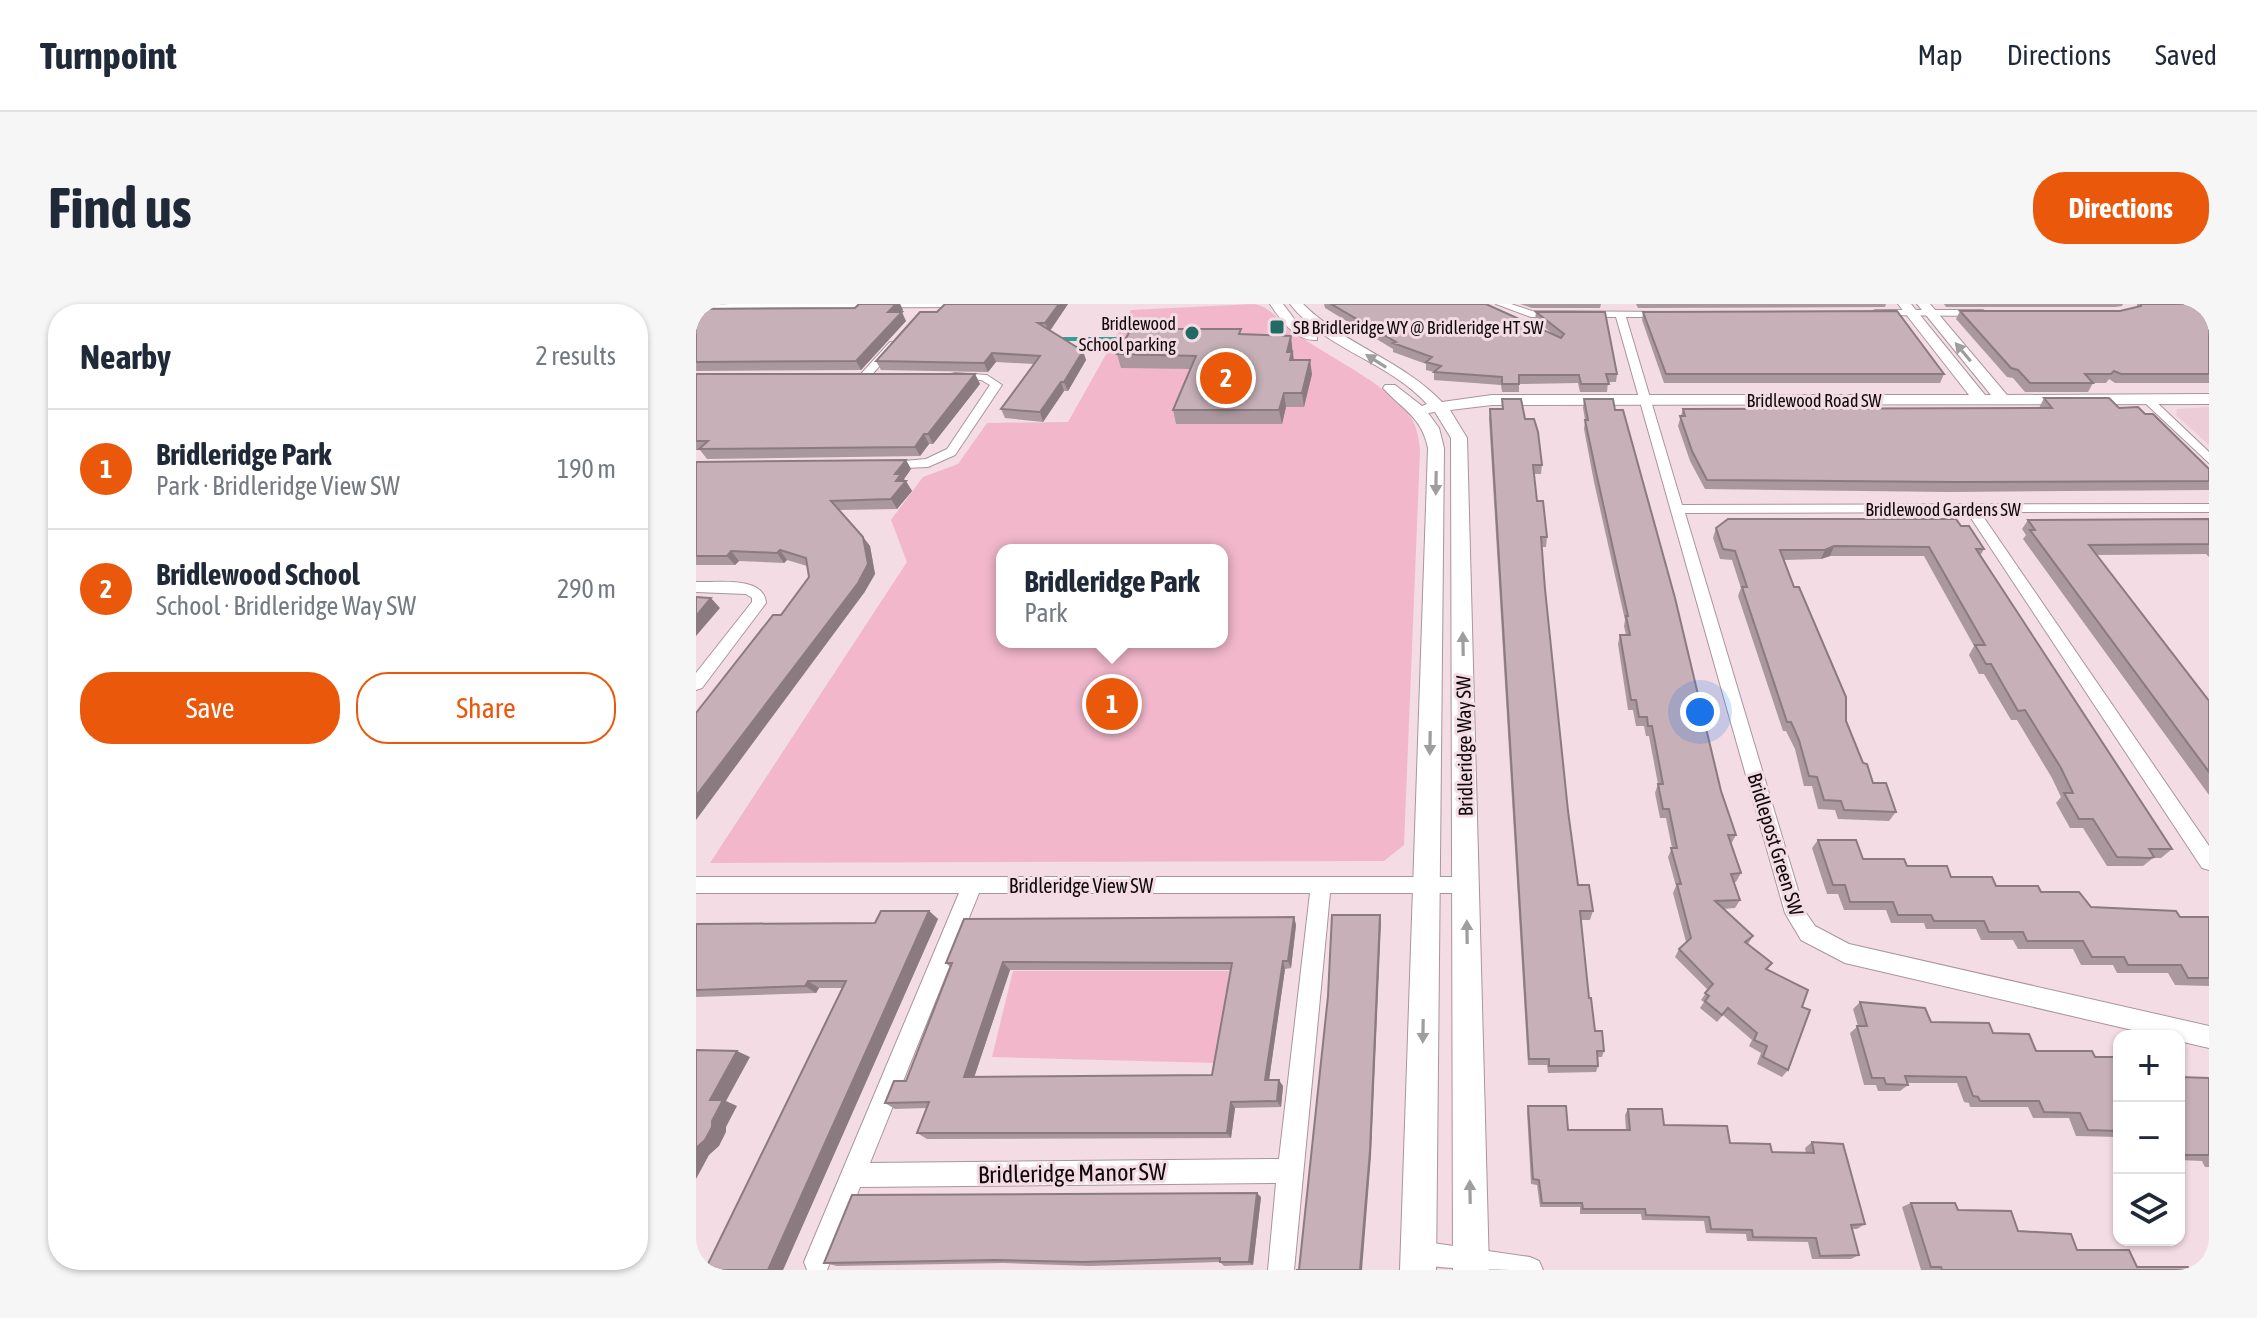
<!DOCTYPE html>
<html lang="en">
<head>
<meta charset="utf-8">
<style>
	body { margin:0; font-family:"Asap Condensed",sans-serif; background:#f6f6f7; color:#1f2937 }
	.controls { position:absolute; right:24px; bottom:24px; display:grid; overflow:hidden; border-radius:16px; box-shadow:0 2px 6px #0004 }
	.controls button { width:72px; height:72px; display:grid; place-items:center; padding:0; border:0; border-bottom:2px solid #e0e1e3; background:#fff; color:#1f2937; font:40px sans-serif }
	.you { position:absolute; left:1004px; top:408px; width:28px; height:28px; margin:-20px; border:6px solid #fff; border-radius:50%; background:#1a73e8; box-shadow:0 0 0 12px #1a73e833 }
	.badge { display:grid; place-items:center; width:52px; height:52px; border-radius:50%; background:#ea580c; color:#fff; font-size:26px; font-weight:700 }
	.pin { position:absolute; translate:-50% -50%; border:4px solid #fff; box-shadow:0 2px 8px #0006 }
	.popup { position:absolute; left:300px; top:240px; width:232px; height:104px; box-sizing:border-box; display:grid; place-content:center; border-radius:16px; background:#fff; filter:drop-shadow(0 2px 6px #0005); font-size:26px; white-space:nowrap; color:#747a83 }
	.popup b { font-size:30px; color:#1f2937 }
	.popup::after { content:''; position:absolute; left:50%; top:100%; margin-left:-16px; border:16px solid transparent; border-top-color:#fff }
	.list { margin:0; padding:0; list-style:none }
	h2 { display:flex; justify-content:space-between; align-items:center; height:104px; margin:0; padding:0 32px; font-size:34px }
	h2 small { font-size:26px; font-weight:400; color:#747a83 }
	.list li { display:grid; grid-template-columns:52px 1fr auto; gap:24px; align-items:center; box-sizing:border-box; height:120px; padding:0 32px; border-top:2px solid #e0e1e3 }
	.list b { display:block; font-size:30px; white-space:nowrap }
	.list p { margin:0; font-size:26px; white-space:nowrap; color:#747a83 }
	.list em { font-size:26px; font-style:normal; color:#747a83 }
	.actions { display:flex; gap:16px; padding:24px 32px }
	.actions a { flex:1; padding:18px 0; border:2px solid #ea580c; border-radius:32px; text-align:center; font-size:28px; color:#ea580c }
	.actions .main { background:#ea580c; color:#fff }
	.icon { flex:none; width:44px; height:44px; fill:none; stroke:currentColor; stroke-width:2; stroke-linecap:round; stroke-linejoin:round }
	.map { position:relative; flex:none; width:1513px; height:966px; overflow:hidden; border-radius:32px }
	header { display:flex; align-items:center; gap:48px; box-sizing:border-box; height:112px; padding:0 40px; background:#fff; border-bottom:2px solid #e0e1e3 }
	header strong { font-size:38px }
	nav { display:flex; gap:44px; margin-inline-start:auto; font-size:28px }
	.intro { display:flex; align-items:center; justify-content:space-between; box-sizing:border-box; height:192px; padding:0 48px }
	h1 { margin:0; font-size:56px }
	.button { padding:20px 36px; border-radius:32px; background:#ea580c; color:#fff; font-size:28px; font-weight:700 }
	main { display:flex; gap:48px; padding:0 48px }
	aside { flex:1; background:#fff; border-radius:32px; box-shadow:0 2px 6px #0004 }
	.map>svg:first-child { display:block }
</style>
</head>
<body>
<header>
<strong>Turnpoint</strong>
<nav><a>Map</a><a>Directions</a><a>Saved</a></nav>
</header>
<div class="intro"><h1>Find us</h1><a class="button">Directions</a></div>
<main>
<aside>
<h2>Nearby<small>2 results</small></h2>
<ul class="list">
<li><span class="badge">1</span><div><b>Bridleridge Park</b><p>Park · Bridleridge View SW</p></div><em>190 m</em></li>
<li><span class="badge">2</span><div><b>Bridlewood School</b><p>School · Bridleridge Way SW</p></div><em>290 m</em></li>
</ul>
<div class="actions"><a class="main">Save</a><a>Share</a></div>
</aside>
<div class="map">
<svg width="1513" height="966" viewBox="0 0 1513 966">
	<rect width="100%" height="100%" fill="#f3dce3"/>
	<path fill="#eccdd7" d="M1513,103V141L1480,111L1481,105Z"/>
	<path fill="#f2b7cb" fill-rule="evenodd" d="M558,0C574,3 580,14 593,24C628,52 681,73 710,107C720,118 723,132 724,147L708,541L688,557L14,559L211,258L195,216L227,173L262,160L291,119L372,118L435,6ZM306,246H526V338H306Z
		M317,667H540L521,759L296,753Z"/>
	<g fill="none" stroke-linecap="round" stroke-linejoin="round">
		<path stroke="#359f95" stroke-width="4" d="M361,35H419"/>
		<g stroke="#aa959c" stroke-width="2">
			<path id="minor" d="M0,0H278L273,3L0,4Z
				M800,0H815L836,7L974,8L976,10L971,13H930L986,201L1513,200V208H1284L1513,542V566L1506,564L1271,208L989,209L1108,606L1119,622L1153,640L1513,722V744L1483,737V732H1462L1149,659L1105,636L1089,609L920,13H835Z
				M1180,6H1287L1292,9L1287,12L1177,11V7Z
				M194,38L203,40L172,75H164V71Z
				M259,69L291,71L306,81L259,151L232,163L186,165V159L230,155L251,145L294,81L285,76L255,74V70Z
				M1447,93H1455L1513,148V159L1447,97Z
				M0,278C20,279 68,271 70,299L6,384L0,386V369L56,298V294L50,290L0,288Z
				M0,573H770L777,575L780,581L777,587L770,589H634L598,966H572L580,879L164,883L131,966H111L108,958L263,589H0ZM283,589H614L583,855L174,859Z
				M723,937L834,953L843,957L847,966C808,966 749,966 714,959L710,950L714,941Z"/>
		</g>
		<g stroke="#aa959c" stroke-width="2">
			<path id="tertiary" d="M574,0H587L599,16L621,30V36C600,38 584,15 574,0Z
				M594,0H607C648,41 706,56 746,98L796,91H1273L1202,0H1215L1289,91H1295L1221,0H1234L1311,91L1513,90V100L796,101L754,106L771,134L793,966H757L755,134L739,108L732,109L743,124L748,144L740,966H704L732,144C726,113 706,105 687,84L689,81H699L726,102L731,100C692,57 630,46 594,0Z"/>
		</g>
		<use href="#minor" fill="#fff" fill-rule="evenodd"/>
		<use href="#tertiary" fill="#fff" fill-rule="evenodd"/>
	</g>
	<path fill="#ab979e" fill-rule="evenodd" d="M163,0H204L207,6L204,8L210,17L165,66L0,67V5L159,4Z
		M249,0H372L354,27L387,47L390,56L372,87H368L347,118L309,114L305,105L338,60L300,58L292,68L185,66L180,57L241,8Z
		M628,0H790L857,30L839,16L840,8L921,70L920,78H912L911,88H884L882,79L823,80V88H806L805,81L738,76V68L730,66V60L697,48V45L629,4Z
		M824,0H905L904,4H836Z
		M940,0H1190L1189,3L942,4Z
		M1248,0H1427L1426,2L1419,3H1250Z
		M1441,0H1513V79H1419L1413,75L1410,79H1397L1392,88H1329L1317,74L1311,73L1260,15L1264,7H1424L1441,3Z
		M947,8L1248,70L1244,79H968L946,16Z
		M546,30L597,46L598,56L616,70L608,103H590L586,120H480L477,106L494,65L425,64L421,50Z
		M0,70H279L284,80L237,140H233L224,152L11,155L4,146H0Z
		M1348,94L1423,104L1513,165V186L1254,188L1009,185L994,157L982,122L987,105L1343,104Z
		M806,95L829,115L846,161L845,170H838L841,197L851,233L850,243H846L849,285L872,507L882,581L897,607L894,616H885L893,694L899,727L908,747L906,753H901L902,762L900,768L852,769L851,761H832L793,115L794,105H806Z
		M888,95L1040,531L1035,540L1045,569L1040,578H1038L1044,596L1039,604L1027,605L1057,632L1052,640L1076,659L1071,666L1106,703L1092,766L1086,773L1061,760L1065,749L1053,742L1056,736L1027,711L1021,718L1004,704L1008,698L1005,696L1012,686L979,653L983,645L990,638L977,589L980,582L972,553L976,544L970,514H964L959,489L962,480L953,432H950L948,422H940L937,406H932L922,340L924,331H930L928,322L929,316L898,178L888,125L889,116L887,104Z
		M210,156L215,165L208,175L216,187L201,205L143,206L174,242L179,270L168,289L85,311L113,273L111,262L91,256L88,259L43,257L39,261H0V158Z
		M1513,215V253L1510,250L1400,251L1513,397V491L1327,235L1330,231L1326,225L1332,216Z
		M1265,222L1288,245L1284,252L1476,545L1465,554H1457L1447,562H1411L1387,524H1374L1360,499L1365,493L1356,474L1321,416H1315L1288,370H1283L1273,351L1278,342L1228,252H1134L1125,255L1088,256L1167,459L1177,479L1200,508L1193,517L1142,515L1139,506L1122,505L1116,482H1108L1099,445L1090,427H1087L1042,292L1045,284L1036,256L1024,255L1017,234L1020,224Z
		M1122,536L1167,555L1211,562L1300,582L1345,588L1395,603L1484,613H1513V682L1479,681L1472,669H1421L1417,661H1385L1377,645H1322L1317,636H1285L1280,625H1230L1228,619H1195L1190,606H1148L1142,590H1131L1116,544Z
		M233,607L242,615L87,966H9L146,684H123L120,689L0,693V620L179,619Z
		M598,613L600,621L595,664L589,665L573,776L587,782L585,803L539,804L535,834L231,835L221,829L230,804L199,805L189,799L210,777L254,663L250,659ZM314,666H535L516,771L278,773Z
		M1164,698L1235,718L1297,729L1340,747L1399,753H1423V833L1380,832L1373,814H1337L1332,803H1274L1273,799L1268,798L1261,779H1211L1212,781L1204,787H1182L1180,781H1168L1154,729L1162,722L1157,705Z
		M1483,773L1513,774V863H1509L1506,857L1483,856Z
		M832,802L872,826H930L929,811L932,805L968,821L1034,839L1076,848L1110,849L1109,844L1116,838L1169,920L1161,925H1156L1163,951L1155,955H1116L1112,938L1051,937L1050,930L1010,929L1008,917L946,916L945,910H884V903H844L841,881L835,880L831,808Z
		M565,893L557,961L528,962L524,958L394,962L307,959L141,962L128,959Z
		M1215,899L1262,906L1322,927L1441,963L1493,966H1225L1206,903Z"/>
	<path fill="#8b7b81" d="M200,0H204L207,6L196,17L192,8Z
		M363,0H372L353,28L349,19Z
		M206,8L210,17L165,66L160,57Z
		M595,32L598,61L596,70L591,48Z
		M387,47L390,56L372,87L368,78Z
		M296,49L300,58L292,68L288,59Z
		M614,56L616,70L608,103L606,89Z
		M279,70L284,80L237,140L232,130Z
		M365,78L368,87L347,118L344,108Z
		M588,89L590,103L586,120L583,106Z
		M228,130L233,140L224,152L219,143Z
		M210,156L215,165L208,175L209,178L210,177L216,187L201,205L195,195L200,177L199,170Z
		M167,233L174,242L179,270L168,289L0,516V492Z
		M1138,242L1134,252L1125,255L1129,246Z
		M84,246L91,256L88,259L81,249Z
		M35,247L43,257L39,261L31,252Z
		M15,294L24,304L0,332V312Z
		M233,607L242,615L87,966H72Z
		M684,611L685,619L675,852L666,966H664Z
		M598,613L600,621L595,664L592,657Z
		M587,657L589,665L572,783L569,776Z
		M307,658L314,666L276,780L268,773Z
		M112,677L123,684L120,689L109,682Z
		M41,747L54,753L30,797L41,802L30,823V828L23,842L13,851L0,875V844L14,796Z
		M583,776L587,782L585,803L581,797Z
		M535,798L539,804L535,834L531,829Z
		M561,889L565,893L557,961L553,958Z"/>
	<path fill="#c7b0b8" stroke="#8b7b81" stroke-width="2" fill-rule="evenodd" d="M163,0H200L192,8H206L160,57L0,58V5L159,4Z
		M249,0H363L349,19H342L387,47L368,78H365L344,108L305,105L344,52L296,49L288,59L180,57L224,8H241Z
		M635,0H790L865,34L868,30L840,8H909L921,70H910L913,80H885L883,71H823V80H806V73L738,68L745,62L730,58L736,53L697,39L700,38Z
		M1445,0H1513V70H1425L1418,67L1415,70H1389L1397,79H1334L1322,66L1315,64L1264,7H1424L1445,2Z
		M1201,7L1248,70H970L947,8Z
		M435,25H545L543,30L595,32L591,48H596L594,56H614L606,89H588L583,106H477L500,52L421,50Z
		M0,70H279L232,130H228L219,143L3,145L12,137H0Z
		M1348,94H1413L1423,104L1442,103L1449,110H1457L1513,165V177L1260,178L1011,176L996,147L984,112H989L987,105L1356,104Z
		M806,95H825L829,115H838L842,128L846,161H837L841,197H847L851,233H845L849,285L872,507L882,581H893L897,607H884L893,694H895L899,727H906L908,747H901L902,762H853V755H833L794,105H807Z
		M888,95H917L919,106H927L979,294L1025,487L1040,531H1032L1045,569L1035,570L1044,596L1019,597L1057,632L1049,638L1076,659L1070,665L1112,686L1106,703L1114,706L1092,766L1067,753L1071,742L1058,736L1061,729L1032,704L1026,711L1009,697L1013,692L1009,689L1017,680L983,645L995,634L981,580H985L975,544H981L973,505H967L962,480H967L956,422H952L951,413H943L940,396H935L924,331H934L930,312H932L900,168L889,116H892Z
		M210,156L199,170H205L200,177H210L195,195L135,197L167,233L172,260L162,279L0,492V409L77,311H85L113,273L110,254L84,246L81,249L35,247L31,252H0V158Z
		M1032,215H1260L1265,222H1273L1288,245H1280L1476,545H1453L1458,553L1454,554L1421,553L1397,515H1383L1368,489H1377L1365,464L1329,406L1322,407L1295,360H1290L1279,341H1289L1233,243L1138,242L1129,246H1084L1098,283H1103L1150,393V417L1167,459L1171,460L1177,479H1190L1200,508L1148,506L1145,497L1128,496L1121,473L1113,472L1103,436L1095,418H1091L1046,283H1051L1039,247L1027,245L1020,224Z
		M1513,215V240L1393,241L1513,397V468L1334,226H1339L1332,216Z
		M0,293L15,294L0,312Z
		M1122,536H1160L1167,555H1208L1211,562H1251L1255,573H1296L1300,582H1342L1345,588H1383L1395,603L1480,607L1484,613H1513V674H1492L1485,661H1432L1428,653H1396L1387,637H1331L1327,628H1293L1288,617H1238L1235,611H1202L1197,598H1154L1149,581H1137Z
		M185,607H233L72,966H9L150,677H112L109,682L0,686V620L179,619Z
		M636,611H684L674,847L664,966H600H603L632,692Z
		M598,613L592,657H587L569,776H583L581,797L535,798L531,829H221L233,798L189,799L198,777H210L256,659H250L268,615ZM307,658L536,659L516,771L268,773Z
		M1164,698L1229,704L1235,718L1293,719L1297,729L1333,730L1340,747H1396L1399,753H1423V827L1392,826L1384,809L1348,808L1343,797H1284L1282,793L1277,792L1270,773L1209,772L1212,781L1190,780L1188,774H1176L1161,722H1171Z
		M0,746L41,747L14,796H27L16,817V823L9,836L0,844Z
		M1483,773L1513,774V851H1483Z
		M832,802H870L872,826H934L932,805H966L968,821L1031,822L1034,839L1074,840L1076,848L1118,849L1116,838L1147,840L1169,920L1155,921L1163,951L1124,952L1120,934L1057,933L1056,926L1015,925L1013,913L950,911L949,905H887L886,899H846L843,876L837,875Z
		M561,889L553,958H524V954L387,958L298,956L128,959L156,891Z
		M1215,899H1259L1262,906L1315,907L1322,927L1375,930L1381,946H1433L1441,963H1492L1493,966H1246L1245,963H1235Z"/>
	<defs><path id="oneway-solid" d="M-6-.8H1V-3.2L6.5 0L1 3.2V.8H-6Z" transform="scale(2)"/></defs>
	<g fill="#9f9d9d">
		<use href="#oneway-solid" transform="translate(1267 48) rotate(-130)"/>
		<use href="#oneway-solid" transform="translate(680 57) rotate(-148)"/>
		<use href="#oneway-solid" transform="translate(740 179) rotate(91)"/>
		<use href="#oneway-solid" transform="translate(767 340) rotate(-91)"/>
		<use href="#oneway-solid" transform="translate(734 439) rotate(91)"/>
		<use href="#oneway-solid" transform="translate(771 628) rotate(-91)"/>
		<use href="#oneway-solid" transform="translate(727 727) rotate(91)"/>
		<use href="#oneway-solid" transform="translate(774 888) rotate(-91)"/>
	</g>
	<g fill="#226b64" stroke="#f3dce3" stroke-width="3">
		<rect x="573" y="15" width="16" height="16" rx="4"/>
		<circle cx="496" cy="29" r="8"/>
	</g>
	<g text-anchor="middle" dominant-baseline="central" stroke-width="6" stroke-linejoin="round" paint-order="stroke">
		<g font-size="18" fill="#10090b" stroke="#f3dce3" text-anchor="end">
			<text x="480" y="19">Bridlewood<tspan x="480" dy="21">School parking</tspan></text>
			<text x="597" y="23" text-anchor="start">SB Bridleridge WY @ Bridleridge HT SW</text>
		</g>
		<g font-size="18" fill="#10090b" stroke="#f3dce3">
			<text x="1118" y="96">Bridlewood Road SW</text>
			<text x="1247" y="205">Bridlewood Gardens SW</text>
		</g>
		<g font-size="20" fill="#10090b" stroke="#f3dce3">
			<text transform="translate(768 442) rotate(-91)">Bridleridge Way SW</text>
			<text transform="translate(1080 540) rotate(73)">Bridlepost Green SW</text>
			<text x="385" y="581">Bridleridge View SW</text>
		</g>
		<g font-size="24" fill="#10090b" stroke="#f3dce3">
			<text transform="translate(376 869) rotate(-1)">Bridleridge Manor SW</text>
		</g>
	</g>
</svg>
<div class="controls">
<button>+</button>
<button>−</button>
<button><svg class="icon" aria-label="layers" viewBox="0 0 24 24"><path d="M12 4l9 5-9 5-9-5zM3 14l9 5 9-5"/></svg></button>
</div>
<div class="you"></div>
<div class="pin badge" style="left:416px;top:400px">1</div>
<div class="popup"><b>Bridleridge Park</b>Park</div>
<div class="pin badge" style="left:530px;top:74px">2</div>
</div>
</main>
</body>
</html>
